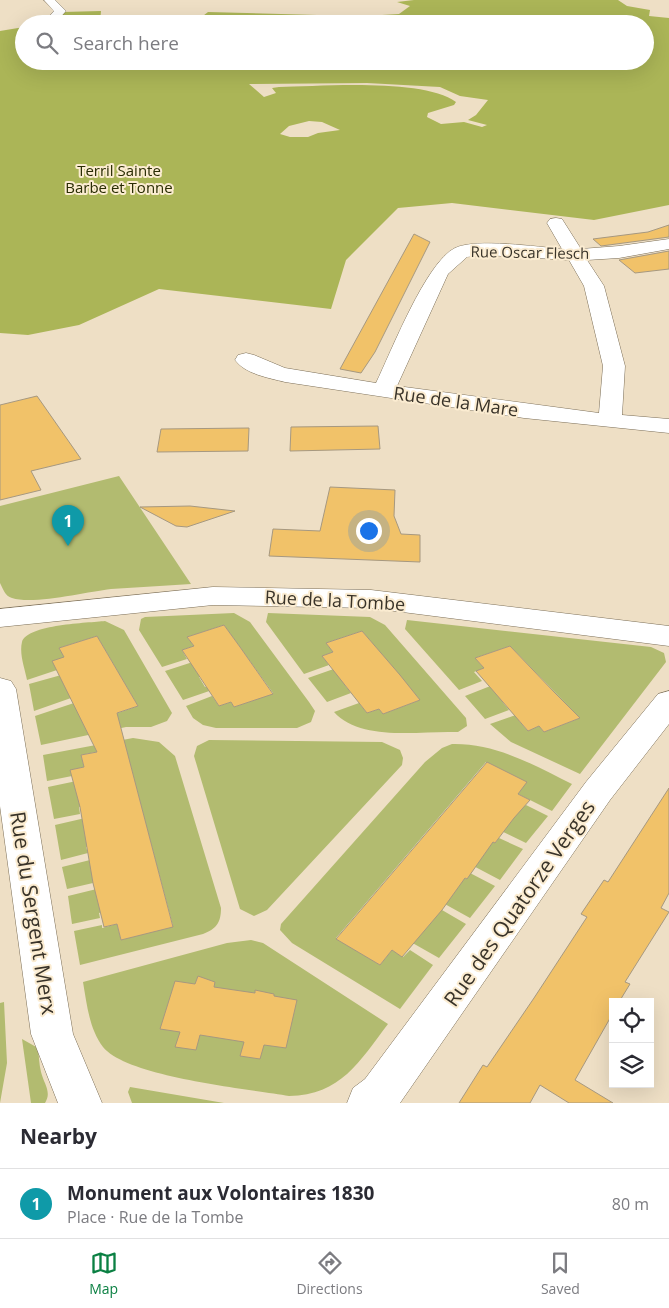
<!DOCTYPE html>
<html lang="en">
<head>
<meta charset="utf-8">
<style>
	body { margin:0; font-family:"Open Sans",sans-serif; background:#f7f7f7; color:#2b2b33 }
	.controls { position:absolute; right:15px; bottom:15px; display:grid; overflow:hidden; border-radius:0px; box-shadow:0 5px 20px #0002 }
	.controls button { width:45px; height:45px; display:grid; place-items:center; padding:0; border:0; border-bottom:1px solid #e1e1e2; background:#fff; color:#2b2b33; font:25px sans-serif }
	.you { position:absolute; left:368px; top:530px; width:18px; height:18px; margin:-12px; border:4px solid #fff; border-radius:50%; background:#1a73e8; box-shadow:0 0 0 8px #1a73e833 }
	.badge { display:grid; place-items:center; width:32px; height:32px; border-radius:50%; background:#0b8043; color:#fff; font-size:16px; font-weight:700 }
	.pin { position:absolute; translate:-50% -41px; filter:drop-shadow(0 1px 2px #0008) }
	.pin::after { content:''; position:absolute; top:26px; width:18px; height:15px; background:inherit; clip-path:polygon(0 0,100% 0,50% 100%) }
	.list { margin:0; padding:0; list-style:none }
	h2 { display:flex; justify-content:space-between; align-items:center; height:65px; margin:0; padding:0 20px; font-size:21px }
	h2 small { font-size:16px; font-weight:400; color:#7c7c81 }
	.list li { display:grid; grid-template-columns:32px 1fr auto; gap:15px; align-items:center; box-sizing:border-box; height:70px; padding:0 20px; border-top:1px solid #e1e1e2 }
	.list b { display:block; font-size:19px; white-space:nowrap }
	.list p { margin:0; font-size:16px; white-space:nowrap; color:#7c7c81 }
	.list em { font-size:16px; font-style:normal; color:#7c7c81 }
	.icon { flex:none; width:28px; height:28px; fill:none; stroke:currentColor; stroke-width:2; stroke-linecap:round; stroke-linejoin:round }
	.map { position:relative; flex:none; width:669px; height:1103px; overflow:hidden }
	.search { position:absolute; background:#fff; box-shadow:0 5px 20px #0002; left:15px; right:15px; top:15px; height:55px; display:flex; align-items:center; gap:12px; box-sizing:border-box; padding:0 18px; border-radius:28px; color:#7c7c81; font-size:19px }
	.sheet { height:135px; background:#fff }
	nav { display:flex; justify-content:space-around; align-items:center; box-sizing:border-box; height:70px; border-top:1px solid #e1e1e2; background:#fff; font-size:14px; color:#7c7c81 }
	nav a { display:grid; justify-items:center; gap:2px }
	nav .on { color:#0b8043 }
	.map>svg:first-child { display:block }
</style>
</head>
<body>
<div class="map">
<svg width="669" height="1103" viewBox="0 0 669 1103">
	<rect width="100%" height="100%" fill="#eedfc5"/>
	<path fill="#b2bb70" d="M119,476L191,584C165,586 138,587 111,589C86,592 33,605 12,598C5,596 3,589 0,583V506Z
		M234,613L250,622L309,702L315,711L311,722L297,728H216L203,725L193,718L186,706L212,696L219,706L231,702L234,707L273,693L224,625L187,637L194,646L182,650L187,659L162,667L139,630L141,619L145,617Z
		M268,613L370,617L385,625L466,718L467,726L458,732H448C413,732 359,740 334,712L359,703L367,713L379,709L383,714L420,700L362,631L326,643L333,652L322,656L329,665L304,674L266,622Z
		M407,620L651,647L664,653L666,662L580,774L511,742L490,724L524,712L529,716L519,721L528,731L539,726L544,732L580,718L510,646L475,658L484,668L474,672L482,681L459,690L405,629Z
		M105,621L124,630L172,713L167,721L151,727H126L41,745L35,716L86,699L98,720L138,706L97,636L59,648L64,657L57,670L27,680C25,669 19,654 22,642C28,624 88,623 105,621Z
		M202,659L211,673L199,677L205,687L218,683L221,687L183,700L165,671Z
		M345,665L344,684L351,693L327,702L308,678Z
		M72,672L71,698L34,711L29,684Z
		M498,683L510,696L501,700L509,710L485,719L465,696Z
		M133,738L159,742L175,756L221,908C221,923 216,929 203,934L80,965L74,931L102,925V928L117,924L121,940L173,926L125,746L81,755L84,767L71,770L72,776L47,781L43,755Z
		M209,740L382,742L400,750L403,758L402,765L267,910L254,916L240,909L194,756L197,746Z
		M452,744C496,743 534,765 572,784L552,811L518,794L526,782L486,762L336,938L380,965L392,950L403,957L410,950L433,965L400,1009L292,943L280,930L281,924L425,762L442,748Z
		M86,779L92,804L79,807L80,814L54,819L48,787Z
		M526,805L548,816L526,843L491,826Z
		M94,816L100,844L86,847L88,853L61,860L55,825Z
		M483,837L495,843L499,838L523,849L500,880L464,861Z
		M102,857L106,872L92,876L93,883L67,889L62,867Z
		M454,872L466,879L470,873L495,886L470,918L434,898Z
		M109,886L114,909L99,913L100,918L72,924L68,896Z
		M442,910L466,924L439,958L402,937Z
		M251,940L263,943L388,1024C359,1062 341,1095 289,1096C248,1089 127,1077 103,1047C89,1028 87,1005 83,982L227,943Z
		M4,1002L7,1063L0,1103V1003Z
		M22,1039L38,1048C39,1056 39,1064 41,1072C44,1084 52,1092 45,1103H31Z
		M130,1087L224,1103H132L128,1092Z"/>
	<path fill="#abb557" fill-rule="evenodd" d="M414,0H618L627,6L650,10L649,16L669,18V205L594,220L452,203L398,208L346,260L331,309L159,289L79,325L28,335L0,333V31L24,27V61H645V24H199V19L208,12L317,15L323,22L348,17L399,14L410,6L397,2ZM367,83L440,87L460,96L488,100L476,115L468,120L487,125L482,127L464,122L441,124L427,117L428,113L454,105L456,102C424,78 321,86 279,87L272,88L276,93L264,97L249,84ZM309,121L322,122L340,130L318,133L308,137H290L280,134L289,126Z
		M101,11L100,23L116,24H44L63,12Z"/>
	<path fill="#f1c269" stroke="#a69880" d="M669,225V237L601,246L593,239L648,232Z
		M414,234L430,242L375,352L361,373L340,369Z
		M669,251V269L635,273L619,260Z
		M37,396L81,459L31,471L41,490L0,500V405Z
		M378,426L380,449L290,451L291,427Z
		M249,428L248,451L157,452L161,429Z
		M330,487L395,490L394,516L401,534L420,535V562L269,556L273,529L320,531Z
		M190,506L235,511L187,527L176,526L140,507Z
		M224,625L240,647L273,694L234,707L231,702L219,706L182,650L194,646L187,637Z
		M362,631L400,675L420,700L383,714L379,709L367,713L322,656L333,652L326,643Z
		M97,636L138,706L117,713L173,927L121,940L117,924L104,927L93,883L80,807L70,770L84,767L81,755L97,752L52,661L64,657L59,648Z
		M510,646L555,693L580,718L544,732L539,726L528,731L476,671L484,668L475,658Z
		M487,762L527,782L518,794L530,800L514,818L495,843L493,842L467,879L465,878L442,910L402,957L392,950L380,965L336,939Z
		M669,788V893L661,908L669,912L625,982L630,984L619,1002H613V1013L575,1080L613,1103H569L540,1085L530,1103H459L483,1065L487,1067L534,998L587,917L581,914L604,880L608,882Z
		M198,976L215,982L214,987L255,993V990L274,994V996L297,1000L286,1048L264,1045L260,1059L240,1056L244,1042L200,1035L196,1050L175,1047L180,1032L160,1029L175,981L195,984Z"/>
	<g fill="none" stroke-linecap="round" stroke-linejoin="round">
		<g stroke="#7b6e57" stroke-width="1">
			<path id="street" d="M44,0H55L66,11L57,21H49L47,19L54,11Z
				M556,218L562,219L581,249L619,246L669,239V249L619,258L587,260L604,286L625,366L622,415L669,419V433L524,418L285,382C269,378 245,374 235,360L238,355L246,353L254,355L285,368L376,383C391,352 426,262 455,248C476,238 538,247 562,249L547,223L550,219ZM486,255L569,260L584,286L603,366L599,413L397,386L448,274L467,257Z
				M213,587L371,590L669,626V646L371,608L213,605L0,627V609Z
				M0,678L11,681L16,689L73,1034L102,1103H58L31,1034L0,806Z"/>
		</g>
		<g stroke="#7b6e57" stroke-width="1">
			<path id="secondary" d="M669,691V724L610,800L400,1103H347L353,1088L365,1079L586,782L658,694Z"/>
		</g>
		<use href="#street" fill="#fff" fill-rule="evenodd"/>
		<use href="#secondary" fill="#fff" fill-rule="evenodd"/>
	</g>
	<g text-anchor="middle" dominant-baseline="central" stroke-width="4" stroke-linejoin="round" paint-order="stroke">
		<g font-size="15" fill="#292c03" stroke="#fbecd1">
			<text x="119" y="170">Terril Sainte<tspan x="119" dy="17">Barbe et Tonne</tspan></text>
		</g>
		<g font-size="15" fill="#393329" stroke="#fbecd1">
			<text transform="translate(530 252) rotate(1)">Rue Oscar Flesch</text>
		</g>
		<g font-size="18" fill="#393329" stroke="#fbecd1">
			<text transform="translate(456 401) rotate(8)">Rue de la Mare</text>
			<text transform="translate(335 600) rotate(3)">Rue de la Tombe</text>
		</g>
		<g font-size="21" fill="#393329" stroke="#fbecd1">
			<text transform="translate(519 903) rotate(-55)">Rue des Quatorze Verges</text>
			<text transform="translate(34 913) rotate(81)">Rue du Sergent Merx</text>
		</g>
	</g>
</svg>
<div class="controls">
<button><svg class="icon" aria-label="locate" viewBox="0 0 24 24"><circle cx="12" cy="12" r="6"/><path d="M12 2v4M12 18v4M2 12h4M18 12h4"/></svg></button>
<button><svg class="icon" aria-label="layers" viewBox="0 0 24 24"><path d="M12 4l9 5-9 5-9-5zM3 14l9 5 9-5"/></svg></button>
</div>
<div class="you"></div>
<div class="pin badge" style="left:68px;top:546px;background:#0f9aa8">1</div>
<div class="search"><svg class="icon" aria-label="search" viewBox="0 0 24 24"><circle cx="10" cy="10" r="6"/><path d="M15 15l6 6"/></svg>Search here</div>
</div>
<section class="sheet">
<h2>Nearby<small></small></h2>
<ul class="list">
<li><span class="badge" style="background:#0f9aa8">1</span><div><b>Monument aux Volontaires 1830</b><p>Place · Rue de la Tombe</p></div><em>80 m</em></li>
</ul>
</section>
<nav>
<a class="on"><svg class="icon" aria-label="map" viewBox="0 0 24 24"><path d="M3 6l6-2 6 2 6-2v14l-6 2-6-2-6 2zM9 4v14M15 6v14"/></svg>Map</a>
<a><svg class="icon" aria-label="directions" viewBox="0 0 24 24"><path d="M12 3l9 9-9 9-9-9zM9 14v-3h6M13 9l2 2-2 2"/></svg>Directions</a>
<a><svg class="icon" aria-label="saved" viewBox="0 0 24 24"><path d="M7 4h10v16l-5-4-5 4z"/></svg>Saved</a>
</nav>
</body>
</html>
